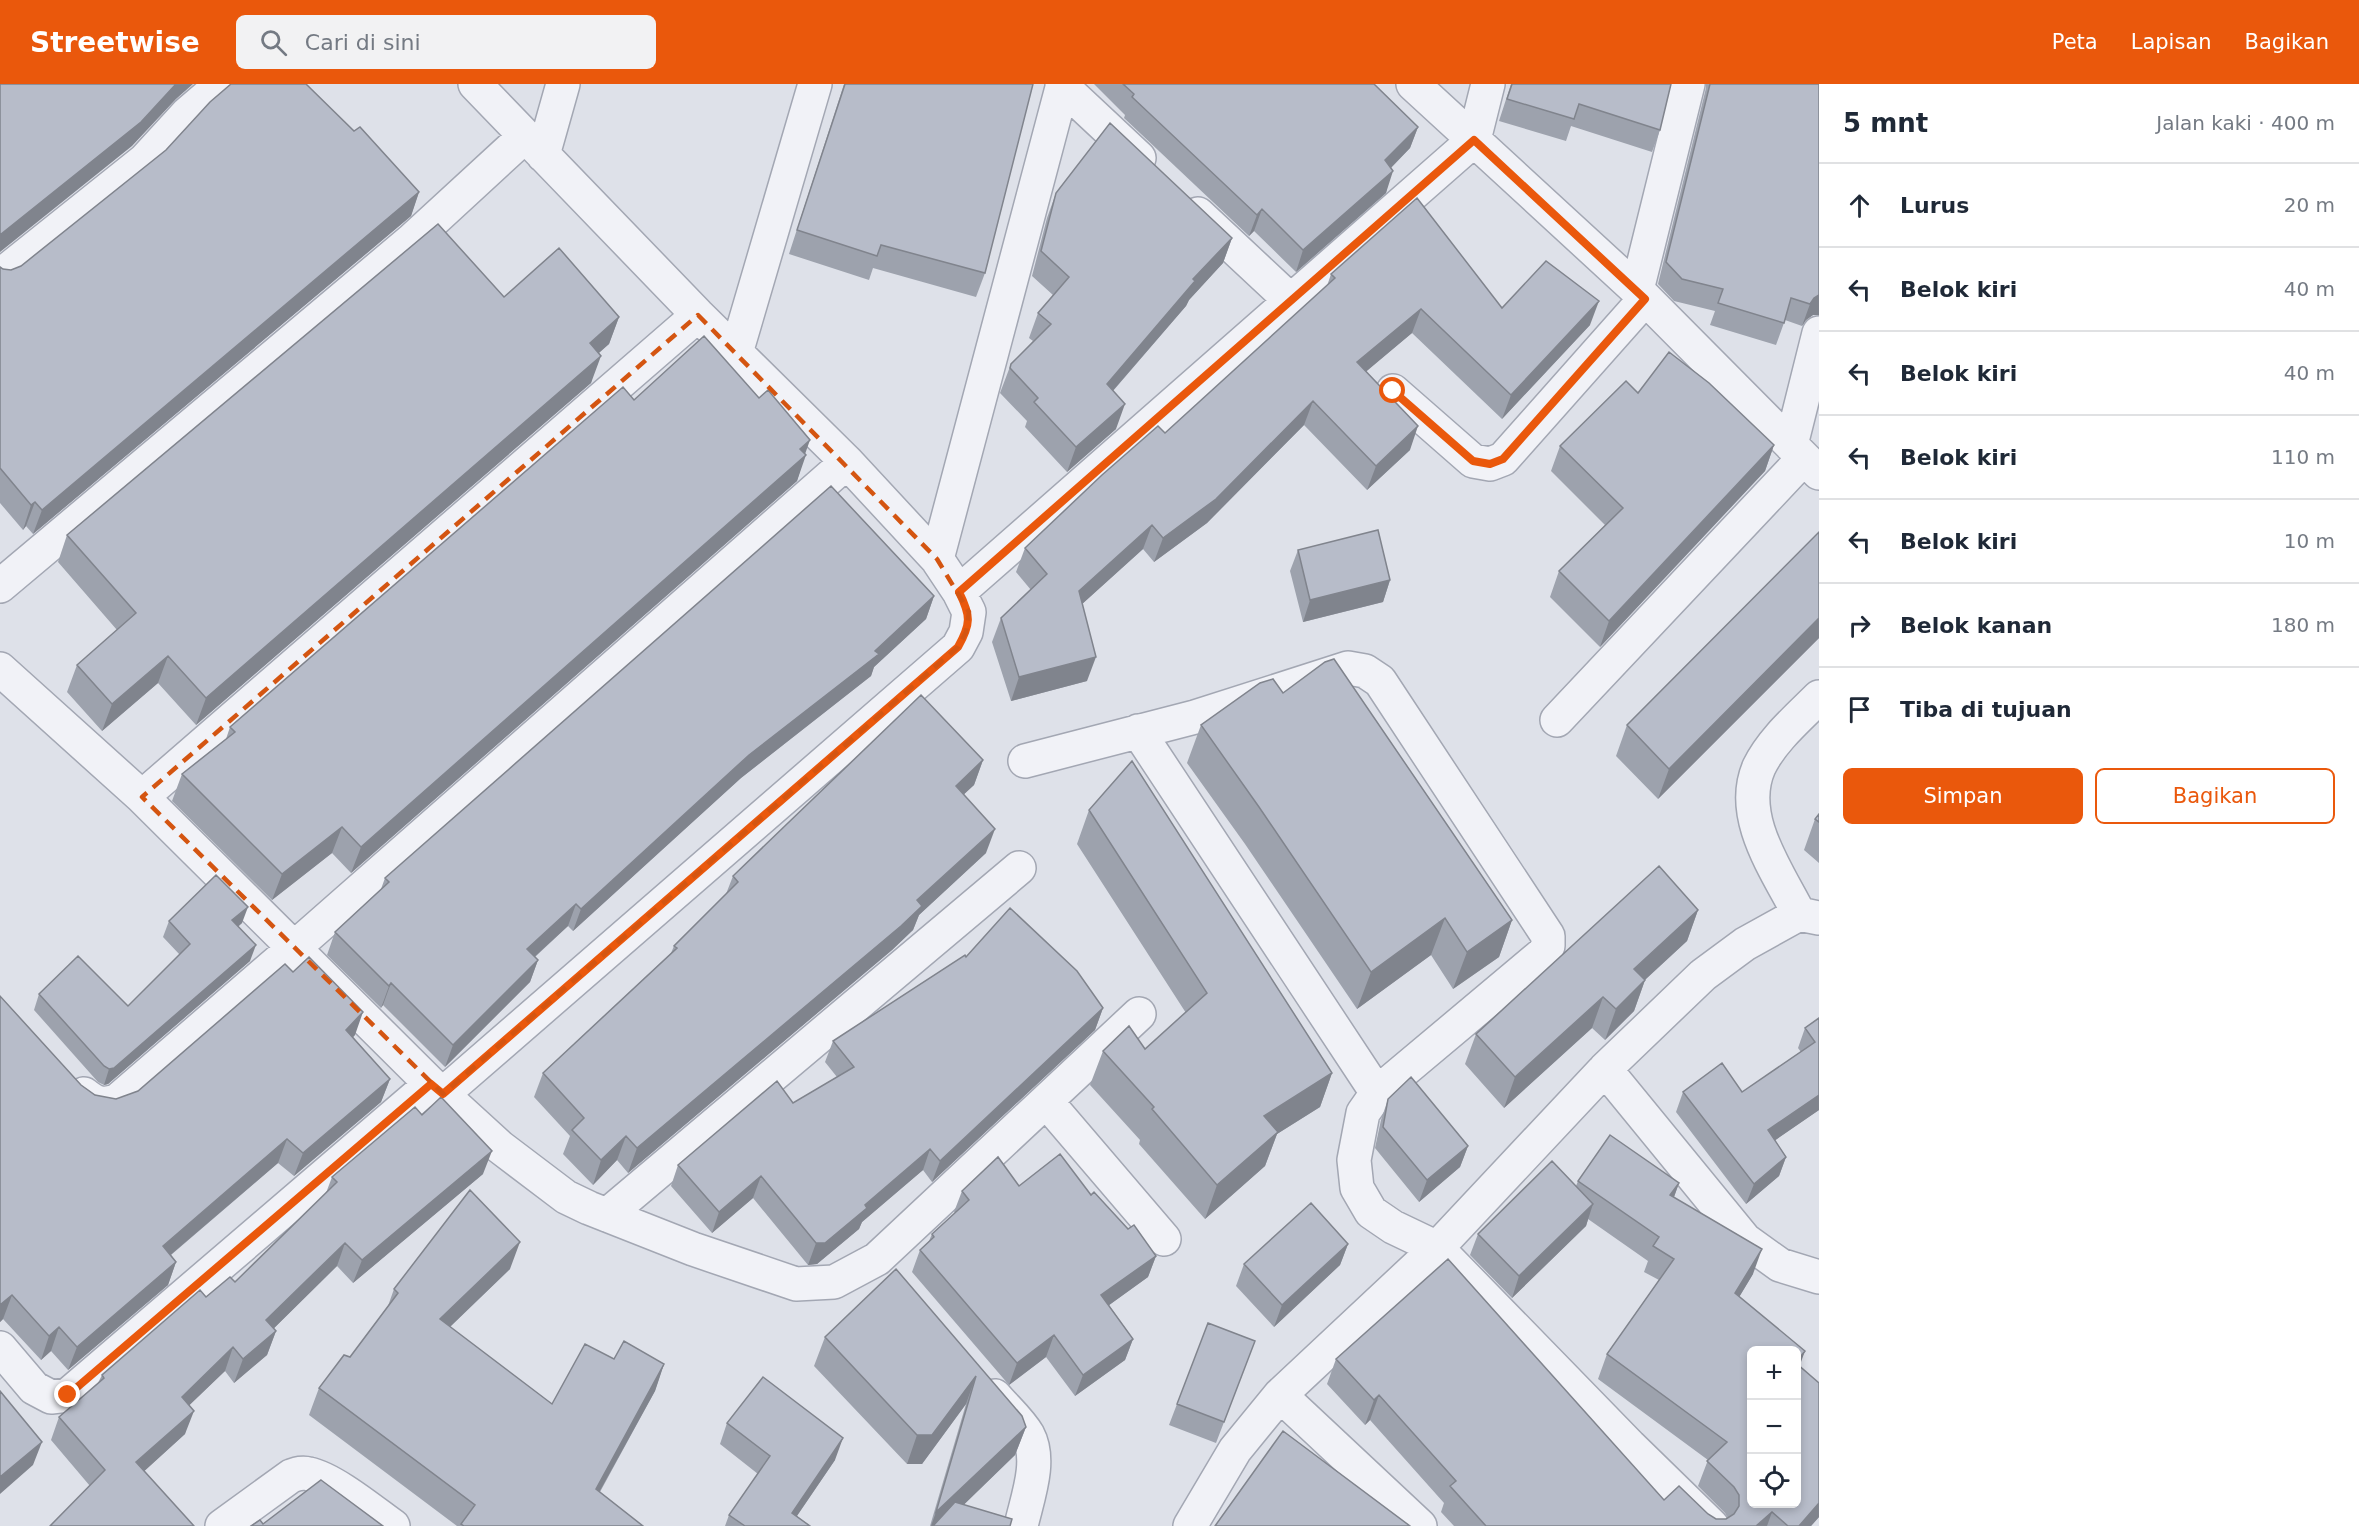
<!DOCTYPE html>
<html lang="id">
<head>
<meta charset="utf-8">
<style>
	body { margin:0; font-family:"DejaVu Sans",sans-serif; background:#f2f2f3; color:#1f2937 }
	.controls { position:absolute; right:18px; bottom:18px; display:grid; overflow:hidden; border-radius:9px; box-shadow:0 3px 9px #0003 }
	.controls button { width:54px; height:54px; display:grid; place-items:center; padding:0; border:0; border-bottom:2px solid #e0e1e3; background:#fff; color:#1f2937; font:30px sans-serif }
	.stop { position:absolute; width:18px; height:18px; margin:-14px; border:4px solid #ea580c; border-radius:50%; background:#fff }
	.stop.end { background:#ea580c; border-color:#fff; box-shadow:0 2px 6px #0008 }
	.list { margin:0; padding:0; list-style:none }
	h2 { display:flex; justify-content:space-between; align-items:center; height:78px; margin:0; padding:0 24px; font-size:26px }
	h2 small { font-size:20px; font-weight:400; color:#747a83 }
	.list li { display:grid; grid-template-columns:39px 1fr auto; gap:18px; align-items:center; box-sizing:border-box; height:84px; padding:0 24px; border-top:2px solid #e0e1e3 }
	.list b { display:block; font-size:22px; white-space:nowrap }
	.list em { font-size:20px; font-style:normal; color:#747a83 }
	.actions { display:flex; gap:12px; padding:18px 24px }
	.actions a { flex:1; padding:14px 0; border:2px solid #ea580c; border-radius:9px; text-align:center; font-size:21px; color:#ea580c }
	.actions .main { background:#ea580c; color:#fff }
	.icon { flex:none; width:33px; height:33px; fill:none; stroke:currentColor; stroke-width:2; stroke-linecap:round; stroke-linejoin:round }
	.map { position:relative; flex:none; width:1819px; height:1442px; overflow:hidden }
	header { display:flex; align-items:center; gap:36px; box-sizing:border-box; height:84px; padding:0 30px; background:#ea580c; color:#fff }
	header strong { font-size:28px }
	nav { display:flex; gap:33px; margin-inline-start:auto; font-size:21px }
	.search { width:420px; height:54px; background:#f2f2f3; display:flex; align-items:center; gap:15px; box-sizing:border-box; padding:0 21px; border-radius:9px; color:#747a83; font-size:22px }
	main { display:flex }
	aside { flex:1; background:#fff }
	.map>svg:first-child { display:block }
</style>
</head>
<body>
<header>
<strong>Streetwise</strong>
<div class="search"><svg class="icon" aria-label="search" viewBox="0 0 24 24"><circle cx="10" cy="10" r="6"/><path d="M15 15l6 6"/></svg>Cari di sini</div>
<nav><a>Peta</a><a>Lapisan</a><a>Bagikan</a></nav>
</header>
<main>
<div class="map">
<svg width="1819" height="1442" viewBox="0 0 1819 1442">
	<rect width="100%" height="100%" fill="#dee1e9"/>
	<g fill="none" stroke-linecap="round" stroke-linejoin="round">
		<g stroke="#a3a7b3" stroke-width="36">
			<path id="minor" d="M1413,0L1637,206L1819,389
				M1062,2L1139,74
				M543,71L563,0
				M1198,130L1291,217
				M0,192L145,76L188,29L222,0
				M1637,206L1688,0
				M736,269L815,0
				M1393,307L1473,377L1490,380L1503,375L1645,215
				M1791,361L1819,249
				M937,475L1063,0
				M0,502L412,156L525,52
				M959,508L1474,56L1488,0
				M0,585L142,713L431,1000L500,1063L566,1113L589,1124L693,1165L796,1200L834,1198L877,1175L1139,930
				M1557,636L1804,374
				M1138,647L1377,1009
				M1025,677L1195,633L1348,584L1365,587L1380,597L1548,852V862L1544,869L1377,1009L1363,1029L1354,1076L1357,1104L1371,1128L1393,1143L1437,1164L1630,1362L1712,1442
				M142,713L698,231
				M1799,830C1778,788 1737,733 1759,683C1772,656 1798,634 1819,613
				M1605,985L1745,1156L1780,1181L1819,1193
				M84,1010C96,1020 104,1022 118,1016L294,864L847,378
				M443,1010L958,563L966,548L969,528L959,508L937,475L847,378L698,231L475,0
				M1046,1017L1164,1155
				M607,1131L1019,784
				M0,1264L34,1304L51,1313L68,1311L431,1000
				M1280,1311L1420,1442
				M995,1312C1005,1324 1020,1337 1028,1351C1042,1377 1027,1415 1021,1442
				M222,1442L291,1392C297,1390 302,1388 309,1390C333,1395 372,1427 393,1442
				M1190,1442L1235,1366L1280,1311L1437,1164L1605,985L1703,891L1745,860L1799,830L1819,834"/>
		</g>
		<use href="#minor" stroke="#f1f2f7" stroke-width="33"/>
	</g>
	<path fill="#9da2ad" d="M844,0H1033L985,189L976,213L873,184L869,196L789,170Z
		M1094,0H1374L1418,43L1410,64L1391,84L1386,109L1296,188L1254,147L1249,152L1124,34L1125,31Z
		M1511,0H1671L1660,46L1652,68L1571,42L1566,57L1499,37Z
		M1706,0H1819V231H1813L1806,236L1802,242L1785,236L1776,261L1710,241L1715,227L1674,217L1658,200L1706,4Z
		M354,47L419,108L411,132L33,450L26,442L23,446L0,419V183L3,185L11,186Z
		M1056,109L1232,154L1223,179L1189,216L1186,222L1113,307L1116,345L1067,388L1025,343L1027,337L1000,309L1011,280L1033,257L1029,254L1038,229L1053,211L1032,192L1047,134Z
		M1331,190L1590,241L1502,335L1412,249L1366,287L1410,366L1367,406L1304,341L1207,439L1154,478L1143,465L1082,520L1087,597L1011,617L992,558L1001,534L1031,506L1016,488L1025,464L1165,349L1327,202Z
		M504,213L619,233L609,260L598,269L591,299L196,641L158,599L102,647L67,608L77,581L117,546L58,478L67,451Z
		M634,316L805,370L797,397L351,789L332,769L272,816L172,717L182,690L226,655L230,643Z
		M1774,361L1765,387L1600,563L1550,513L1559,487L1605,441L1551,387L1560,362Z
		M1819,448V554L1658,715L1616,672L1627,641Z
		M1298,466L1390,496L1383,518L1303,538L1290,487Z
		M934,512L926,535L874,583L871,592L741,694L573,847L568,842L535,873L538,876L530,898L445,983L383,921L381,924L327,871L335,848L381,805L385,794Z
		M1283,609L1512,836L1499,873L1453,905L1431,871L1357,925L1245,760L1187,679L1201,641Z
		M983,676L974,701L964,710L986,769L919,831L913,846L892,866L628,1089L617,1076L593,1101L563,1070L570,1052L534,1013L543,989L671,869L674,862L726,810L733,792Z
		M1089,726L1332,989L1320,1023L1277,1050L1265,1082L1205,1135L1139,1060L1140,1056L1090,1001L1103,967L1145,965L1186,929L1077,760Z
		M1819,730V779L1804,766L1815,735Z
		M1698,826L1687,857L1645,896L1634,927L1605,956L1592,944L1504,1024L1465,980L1476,950Z
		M169,837L242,839L238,843L250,877L108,1000L104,1001L98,998L34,926L39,910L128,922L180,871L163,853Z
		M966,873L1103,924L1095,946L932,1098L923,1086L862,1138L859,1145L817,1180L808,1181L753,1114L712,1149L671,1102L678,1081L793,1019L837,993L825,978L833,957Z
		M0,912L81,1001L95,1011L116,1015L355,951L353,953L390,995L381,1018L294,1092L278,1079L171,1171L176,1178L168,1201L68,1286L51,1267L41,1276L3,1235L0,1238Z
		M1819,934V1026L1775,1056L1786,1073L1779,1092L1746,1120L1676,1028L1683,1008H1742L1801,968L1798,964L1805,944Z
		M1388,1015L1468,1062L1460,1083L1419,1118L1375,1064L1381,1036Z
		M422,1031L483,1090L353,1199L337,1182L273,1245L276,1247L267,1271L234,1299L225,1287L189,1321L185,1350L144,1387L90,1402L51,1356L59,1333L98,1299L102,1291L206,1213L235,1198L326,1109L332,1093Z
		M1578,1097L1679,1099L1674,1113L1753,1190L1739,1213L1799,1282L1819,1299V1433L1811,1442H1454L1441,1428L1444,1419L1370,1336L1365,1341L1327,1300L1336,1275L1664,1416L1708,1430L1716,1435H1726L1728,1434L1725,1429L1698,1402L1708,1376L1598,1295L1607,1270L1659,1196L1644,1188L1648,1177L1588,1135L1586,1142L1512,1214L1470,1171L1478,1150L1576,1102Z
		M1019,1102L1091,1111L1156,1172L1148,1193L1109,1221L1133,1255L1125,1276L1075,1312L1046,1273L1009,1301L912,1188L920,1166L929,1157L932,1150L955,1129L954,1128L962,1107Z
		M1348,1160L1340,1181L1274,1243L1236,1202L1244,1180Z
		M510,1185L450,1243L552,1320L614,1275L664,1280L655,1307L600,1408L643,1442H457L309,1331L319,1304L350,1273L388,1222L394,1205Z
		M896,1185L1026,1343L1015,1371L963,1421L1010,1442H930L966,1320L922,1380H907L814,1282L825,1253Z
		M1247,1278L1216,1359L1169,1341L1177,1320Z
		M727,1339L835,1376L797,1432L810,1442H725L729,1431L758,1390L720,1360Z"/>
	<path fill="#80848d" d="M176,0H193L176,15L132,62L0,168V151Z
		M1418,43L1410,64L1377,98L1385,76Z
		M1393,87L1386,109L1296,188L1303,166Z
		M419,108L411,132L33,450L42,426Z
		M1262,125L1254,147L1249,152L1257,131Z
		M1232,154L1223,179L1189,216L1186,222L1097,325L1107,300L1193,195Z
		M1819,211V231H1813L1806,236L1802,242L1810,220L1814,214Z
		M1599,217L1590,241L1502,335L1511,311Z
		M1421,225L1412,249L1349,302L1357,278Z
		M619,233L609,260L580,286L590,259Z
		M601,272L591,299L196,641L206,614Z
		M1313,317L1304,341L1207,439L1154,478L1163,454Z
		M1125,320L1116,345L1067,388L1076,363Z
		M1418,342L1410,366L1367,406L1376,382Z
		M810,356L804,373L806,371L797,397L351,789L361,763Z
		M1774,361L1765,387L1600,563L1609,537Z
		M35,418L26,442L23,446L31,421Z
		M1152,441L1143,465L1070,531L1079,507Z
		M1390,496L1383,518L1303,538L1310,516Z
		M934,512L926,535L874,583L871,592L741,694L573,847L581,825L749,671L875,567Z
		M1819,534V554L1658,715L1669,685Z
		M168,572L158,599L102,647L112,620Z
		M1096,573L1087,597L1011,617L1019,593Z
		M983,676L974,701L947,726L956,702Z
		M342,743L332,769L272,816L282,790Z
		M995,745L986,769L919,831L913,846L892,866L628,1089L637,1064L917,816Z
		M576,820L568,842L519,887L527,865Z
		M248,823L242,839L226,852L232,836Z
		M1698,826L1687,857L1623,916L1634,885Z
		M1445,834L1431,871L1357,925L1371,888Z
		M1512,836L1499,873L1453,905L1467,868Z
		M256,861L250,877L108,1000L104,1001L109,985Z
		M538,876L530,898L445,983L453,961Z
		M1645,896L1634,927L1605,956L1616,925Z
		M391,899L383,921L381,924L389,902Z
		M1603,913L1592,944L1504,1024L1515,993Z
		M1103,924L1095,946L932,1098L940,1077Z
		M363,928L355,951L338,969L346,946Z
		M1332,989L1320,1023L1277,1050L1265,1082L1205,1135L1217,1101L1264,1032Z
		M390,995L381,1018L294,1092L303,1069Z
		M1819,1011V1026L1761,1066L1768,1046Z
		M626,1052L617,1076L593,1101L601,1076Z
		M287,1055L278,1079L154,1185L163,1162Z
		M1468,1062L1460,1083L1419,1118L1427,1096Z
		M930,1065L923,1086L862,1138L859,1145L817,1180L808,1181L816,1159L865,1121Z
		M492,1067L483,1090L353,1199L362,1176Z
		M1786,1073L1779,1092L1746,1120L1754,1100Z
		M761,1092L753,1114L712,1149L719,1128Z
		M1679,1099L1670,1124V1111Z
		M1593,1120L1586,1142L1512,1214L1519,1192Z
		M520,1158L510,1185L430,1262L440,1235Z
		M345,1159L337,1182L258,1260L266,1236Z
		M1348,1160L1340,1181L1274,1243L1282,1221Z
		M1762,1165L1753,1190L1726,1235L1735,1209Z
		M1156,1172L1148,1193L1094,1232L1101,1211Z
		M176,1178L168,1201L68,1286L77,1263Z
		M12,1211L3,1235L0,1238V1221Z
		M59,1243L51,1267L41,1276L49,1252Z
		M276,1247L267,1271L234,1299L243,1275Z
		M1054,1251L1046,1273L1009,1301L1017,1279Z
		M1133,1255L1125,1276L1075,1312L1083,1291Z
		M233,1263L225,1287L173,1337L182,1313Z
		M1805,1267L1797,1289V1277Z
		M664,1280L655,1307L586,1432L596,1405Z
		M976,1292L966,1320L922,1380H907L917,1351Z
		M1379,1311L1370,1336L1365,1341L1374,1316Z
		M194,1327L185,1350L128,1402L136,1378Z
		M1026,1343L1015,1371L942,1442H931L936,1428Z
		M843,1354L835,1376L790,1442L792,1429Z
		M42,1358L33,1381L0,1410V1393Z
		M1819,1419V1433L1811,1442H1799Z
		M1772,1428L1767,1442H1756Z"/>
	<path fill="#b7bcc9" stroke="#80848d" stroke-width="1.5" d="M0,0H176L141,38L0,151Z
		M231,0H306L354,47L360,43L419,108L42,426L35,418L31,421L0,384V183L3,185L11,186L21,182L166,66L210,18Z
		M845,0H1033L985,189L881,161L877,172L797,146Z
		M1123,0H1374L1418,43L1385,76L1393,87L1303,166L1262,125L1257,131L1132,13L1134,10Z
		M1512,0H1671L1660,46L1579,20L1574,35L1507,15Z
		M1710,0H1819V211L1814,214L1810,220L1791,214L1784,239L1718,219L1723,205L1682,195L1666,178Z
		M1110,39L1232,154L1193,195L1195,197L1107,300L1125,320L1076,363L1034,318L1038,314L1010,284L1011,280L1051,240L1038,229L1069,193L1041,167L1056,109Z
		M1417,114L1502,224L1546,177L1599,217L1511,311L1421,225L1357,278L1418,342L1376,382L1313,317L1216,415L1163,454L1152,441L1079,507L1096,573L1019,593L1001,534L1047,490L1025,464L1102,391L1158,342L1165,349L1335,194L1331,190Z
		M438,140L504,213L559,164L619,233L590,259L601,272L206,614L168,572L112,620L77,581L136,529L67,451Z
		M704,252L759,314L768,306L810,356L800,365L806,371L361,763L342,743L282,790L182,690L235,648L230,643L623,303L634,316Z
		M1669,268L1709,299L1774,361L1609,537L1559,487L1623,424L1560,362L1626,297L1638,309Z
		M831,402L934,512L875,567L879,570L749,671L581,825L576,820L527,865L538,876L453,961L391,899L389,902L335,848L389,798L385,794Z
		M1378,446L1390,496L1310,516L1298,466Z
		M1819,448V534L1669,685L1627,641Z
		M1334,575L1512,836L1467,868L1445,834L1371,888L1259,723L1201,641L1260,599L1273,595L1283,609L1325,578Z
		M921,611L983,676L956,702L995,745L917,816L922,822L901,842L637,1064L626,1052L601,1076L572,1046L584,1034L543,989L677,864L674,862L738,798L733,792Z
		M1132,677L1332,989L1264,1032L1278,1048L1217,1101L1152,1025L1154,1023L1103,967L1129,942L1145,965L1207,909L1089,726Z
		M1819,730V738L1815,735Z
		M1659,782L1698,826L1634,885L1645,896L1616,925L1603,913L1515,993L1476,950Z
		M216,791L248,823L232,836L256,861L114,984L109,985L104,982L39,910L78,872L128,922L190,860L169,837Z
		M1010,824L1077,887L1103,924L940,1077L930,1065L865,1121L867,1124L825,1159H816L761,1092L719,1128L678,1081L777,997L793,1019L854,983L833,957L965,871L966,873Z
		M309,873L363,928L346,946L390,995L303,1069L287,1055L163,1162L176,1178L77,1263L59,1243L49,1252L12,1211L0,1221V912L81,1001L95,1011L116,1015L138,1007L285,880L293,888Z
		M1819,934V1011L1768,1046L1786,1073L1754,1100L1683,1008L1722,979L1742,1008L1815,958L1805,944Z
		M1411,993L1468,1062L1427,1096L1383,1043L1388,1015Z
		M441,1013L492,1067L362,1176L345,1159L266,1236L276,1247L243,1275L233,1263L182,1313L194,1327L136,1378L194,1442H50L105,1386L59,1333L104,1294L102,1291L200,1206L206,1213L230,1193L235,1198L337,1098L332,1093L415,1023L422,1031Z
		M1610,1051L1679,1099L1670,1111L1762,1165L1735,1209L1805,1267L1797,1277V1266H1752V1419H1797V1280L1819,1299V1419L1799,1442H1788L1772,1428L1756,1442H1486L1450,1402L1456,1397L1379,1311L1374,1316L1336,1275L1448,1175L1664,1416L1679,1402L1708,1430L1716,1435H1726L1734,1430L1739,1422V1411L1734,1403L1707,1377L1727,1358L1607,1270L1674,1175L1653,1162L1659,1153L1578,1097Z
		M1060,1070L1091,1111L1094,1108L1128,1145L1134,1141L1156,1172L1101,1211L1133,1255L1083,1291L1054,1251L1017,1279L920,1166L934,1153L932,1150L969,1116L962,1107L998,1073L1019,1102Z
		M1552,1077L1593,1120L1519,1192L1478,1150Z
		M470,1106L520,1158L440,1235L552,1320L585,1260L614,1275L624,1257L664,1280L596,1405L643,1442H464L461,1440L475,1421L319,1304L344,1271L350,1273L398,1209L394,1205Z
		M1311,1119L1348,1160L1282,1221L1244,1180Z
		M896,1185L1022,1332L1026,1343L936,1428L976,1292L932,1351H917L825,1253Z
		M1208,1239L1255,1257L1224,1338L1177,1320Z
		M763,1293L843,1354L792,1429L810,1442H745L729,1431L770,1372L727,1339Z
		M0,1307L42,1358L0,1393Z
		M1283,1347L1410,1442H1215Z
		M321,1396L383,1442H251L260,1436L263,1440Z
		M955,1418L1012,1435L1010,1442H933Z"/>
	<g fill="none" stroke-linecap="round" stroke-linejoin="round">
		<path stroke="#ea580c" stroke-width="8" d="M68,1311L431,1000L443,1010L958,563C971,540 971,532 959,508L1474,56L1645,215L1503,375L1490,380L1473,377L1393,307"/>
	</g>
	<path fill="none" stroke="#d45511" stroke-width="4.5" stroke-dasharray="12 8" stroke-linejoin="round" d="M698,231L937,475L969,528L966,548L958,563L443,1010L142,713Z"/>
</svg>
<div class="controls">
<button>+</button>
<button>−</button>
<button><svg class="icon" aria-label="locate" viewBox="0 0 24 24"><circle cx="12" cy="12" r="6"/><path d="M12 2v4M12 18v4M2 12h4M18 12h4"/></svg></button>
</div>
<div class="stop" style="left:1393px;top:307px"></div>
<div class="stop end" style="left:68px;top:1311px"></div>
</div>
<aside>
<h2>5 mnt<small>Jalan kaki · 400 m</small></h2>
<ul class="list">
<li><svg class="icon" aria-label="ahead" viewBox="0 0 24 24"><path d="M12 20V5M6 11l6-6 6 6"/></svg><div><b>Lurus</b></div><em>20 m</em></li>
<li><svg class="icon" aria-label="left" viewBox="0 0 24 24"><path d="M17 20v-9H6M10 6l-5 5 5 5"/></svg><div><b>Belok kiri</b></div><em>40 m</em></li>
<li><svg class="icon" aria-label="left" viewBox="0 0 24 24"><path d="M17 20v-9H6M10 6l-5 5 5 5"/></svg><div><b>Belok kiri</b></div><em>40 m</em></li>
<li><svg class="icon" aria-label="left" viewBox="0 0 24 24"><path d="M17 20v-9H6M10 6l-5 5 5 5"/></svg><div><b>Belok kiri</b></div><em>110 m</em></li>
<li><svg class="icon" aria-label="left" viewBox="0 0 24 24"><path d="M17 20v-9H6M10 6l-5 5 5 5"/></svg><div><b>Belok kiri</b></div><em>10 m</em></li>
<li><svg class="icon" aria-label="right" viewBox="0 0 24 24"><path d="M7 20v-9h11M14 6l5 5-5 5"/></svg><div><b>Belok kanan</b></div><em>180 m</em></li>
<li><svg class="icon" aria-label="arrive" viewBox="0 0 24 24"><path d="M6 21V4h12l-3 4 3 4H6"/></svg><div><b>Tiba di tujuan</b></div></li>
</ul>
<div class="actions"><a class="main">Simpan</a><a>Bagikan</a></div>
</aside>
</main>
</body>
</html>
